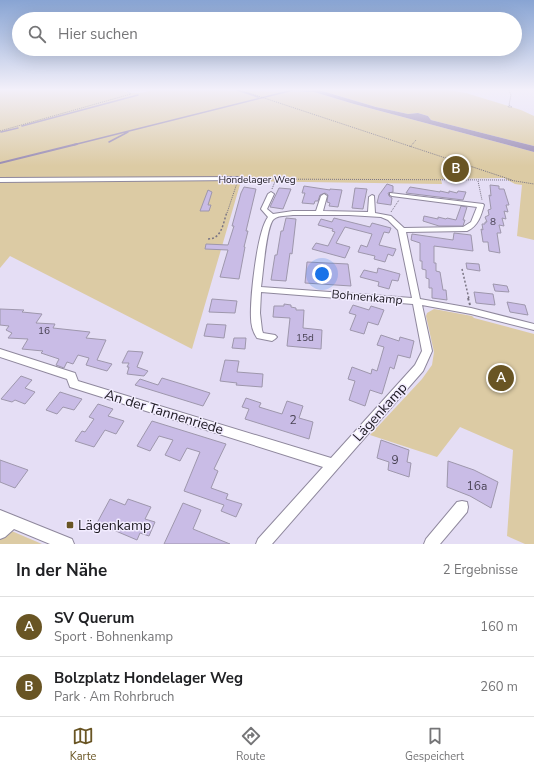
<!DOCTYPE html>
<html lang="de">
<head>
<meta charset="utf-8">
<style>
	body { margin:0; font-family:"Nunito Sans",sans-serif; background:#f6f6f6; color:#202124 }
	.you { position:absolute; left:322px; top:274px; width:14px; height:14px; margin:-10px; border:3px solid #fff; border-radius:50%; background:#1a73e8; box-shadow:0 0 0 6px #1a73e833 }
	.badge { display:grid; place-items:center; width:26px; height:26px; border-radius:50%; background:#695524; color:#fff; font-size:13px; font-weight:700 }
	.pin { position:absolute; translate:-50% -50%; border:2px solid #fff; box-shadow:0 1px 4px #0006 }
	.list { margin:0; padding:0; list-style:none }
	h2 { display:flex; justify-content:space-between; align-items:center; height:52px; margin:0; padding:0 16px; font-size:17px }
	h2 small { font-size:13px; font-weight:400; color:#757577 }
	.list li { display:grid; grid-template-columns:26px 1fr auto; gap:12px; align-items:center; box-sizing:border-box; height:60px; padding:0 16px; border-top:1px solid #e0e0e0 }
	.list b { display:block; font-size:15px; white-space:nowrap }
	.list p { margin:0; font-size:13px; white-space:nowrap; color:#757577 }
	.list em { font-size:13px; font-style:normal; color:#757577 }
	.icon { flex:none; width:22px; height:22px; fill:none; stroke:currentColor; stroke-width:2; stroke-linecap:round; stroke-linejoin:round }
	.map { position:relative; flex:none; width:534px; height:544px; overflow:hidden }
	.search { position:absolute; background:#fff; box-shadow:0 4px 16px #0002; left:12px; right:12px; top:12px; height:44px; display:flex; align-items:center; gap:10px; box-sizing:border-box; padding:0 14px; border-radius:22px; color:#757577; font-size:15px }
	.sheet { height:172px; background:#fff }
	nav { display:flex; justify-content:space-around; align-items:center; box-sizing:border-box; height:56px; border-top:1px solid #e0e0e0; background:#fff; font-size:11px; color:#757577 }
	nav a { display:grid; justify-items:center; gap:2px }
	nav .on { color:#695524 }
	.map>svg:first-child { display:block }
</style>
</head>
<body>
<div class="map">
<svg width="534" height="544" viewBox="0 0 534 544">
	<rect width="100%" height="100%" fill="#e5def5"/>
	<path fill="#dccba4" d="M0,90H119C131,94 140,94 153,90L314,92L354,104L534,152V240L517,236L522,185L515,184L504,178L441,179L442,184L241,181L192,349L10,256L0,268Z
		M319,90H447L466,93L521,110L534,116V146L431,120L428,116L418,113L408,114L376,107Z
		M434,309L472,316L474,318L534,334V544H525L507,536L513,450L460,427L437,457L370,435L422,379L432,365L434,352L426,316L427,313Z
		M0,526L42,544H0Z"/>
	<path fill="#988bb3" d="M319,90L376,107L408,114L418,113L428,116L431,120L534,146V152L354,104L314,92L289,91Z"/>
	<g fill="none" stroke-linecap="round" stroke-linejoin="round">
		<path stroke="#988bb3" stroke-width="1.5" d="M237,90L258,97
			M22,126L138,95
			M1,132L18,128
			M109,142L128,132
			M73,145L293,90"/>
		<path stroke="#988bb3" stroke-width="2" d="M0,163L77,144"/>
	</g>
	<path fill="#c9bce6" stroke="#9e97ac" d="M387,184L393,186V192L388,193L389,196L392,198L391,205L377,203L379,195Z
		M490,185L499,186V189H504L509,205H506L508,212L504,211L506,219L502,218L504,226L499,225L501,233H497L500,253L489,251L488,242H483L481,229L483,230L482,224H485V222H487L485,217L489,215L488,210L491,209L489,195L491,196Z
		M304,186L330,190V189L342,190L338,207L329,206L330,203L327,202L328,195L325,193L320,195L318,201H315L314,204L302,203L305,193H302Z
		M244,187L256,189L246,231H248L244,247H245L239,279L220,277L228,250L205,249L206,244L228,245L234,226H232L241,193Z
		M410,187L440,192V191L449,193V191L457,193L458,191L466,192L463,200L406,193Z
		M279,188L291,189L283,209L270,207Z
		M355,188L367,189L363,209L352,208Z
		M208,190L212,192L208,205H211L209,211H200Z
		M461,206L467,207L463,220H465L463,226H439L423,221L424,216L438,219V217L446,219L447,218L456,220Z
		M286,218L296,219L292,254L290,253L286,281L271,280L275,255H277L281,231H283Z
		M334,218L370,227L372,223L391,228L389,233L384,232L379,245L396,249L393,256L388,254L385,262L374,259L375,256L358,252L361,245L367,247L372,234L345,227L336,243L350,247L345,258L312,249L316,243L328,246L335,232L332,231L333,229L318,225L321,219L332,222Z
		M454,233L471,235L473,251L434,246V263H436V271L440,272L443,290H446L447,300L432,298V288H429V279L426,278V270L422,269V261H420V243L411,240L412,234L453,240Z
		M307,262L348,264L351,286L305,283Z
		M466,263L479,264L480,271L467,269Z
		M378,268L400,274L398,281L392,280L389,289L378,286L379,282L360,277L364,270L377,273Z
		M493,284L507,286L509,292L495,291Z
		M474,292L493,294L495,305L476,303Z
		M212,299L237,301L235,313L209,312Z
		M507,302L525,305L528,315L510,312Z
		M284,304L291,305V307L296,308V310H304L303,328L322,330L321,349L287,346L290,318L273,317L274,306H284Z
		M353,305L369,310L371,306L384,310L378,325L368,322L364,334L350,330L356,315L349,313Z
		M0,309L24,310L22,312L42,314L36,323L55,324L53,328L90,332L86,338L106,340L97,360L112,364L107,371L86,365L89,358L78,355L73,364L67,362L64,368L56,365L59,359L41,353L43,351L22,349L28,339L8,338L12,333L6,330L9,326L0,325Z
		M207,324L226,325L224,338L204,336Z
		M381,335L399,341L400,337L414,341L410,358L398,355L394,369L390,367L382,394L370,390L365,406L349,400L355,381L348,379L352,367L371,374L372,369L377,371L384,347L377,345Z
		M234,338H246L245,349L232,348Z
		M128,351L143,352L137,367L148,371L144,376L127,374L129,367H127L129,363H122Z
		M225,360L239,361L237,372L263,374L262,387L236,385L237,383L220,381Z
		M21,376L32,380L25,388L35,392L25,404L15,400L12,402L1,399Z
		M162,378L185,385L210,393L203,406L135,385L140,379L158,385Z
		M60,392L82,399L74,410L63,407L57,414L46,410Z
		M246,398L261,403L259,407L282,414L287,401L303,406L299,418L313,422L309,439L245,419L249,409L242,407Z
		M98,404L113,409L108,416L124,421L116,434L105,430L94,447L75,441L82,431L85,432L94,419L89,417Z
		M152,421L226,444L214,469L218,471L211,488L228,494L226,499L242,504L236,517L221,511L224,505L184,491L200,452L187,448L180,461L165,455L173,440L159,436L150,451L137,446Z
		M381,440L409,450L407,462L411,463L409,477L388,470L389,462L377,458Z
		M0,460L28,470L15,488L0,482Z
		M448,461L474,470L498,482L491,508L470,496L447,487Z
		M110,499L125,505L128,499L151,507L145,519L155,522L149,536L140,533L137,540L97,523Z
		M183,503L201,510L193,529L230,544H164Z"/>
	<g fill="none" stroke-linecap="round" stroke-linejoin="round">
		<g stroke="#8f889d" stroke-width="2">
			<path id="minor" d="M238,177L241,179L240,180L0,182V178Z
				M271,192L274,194L267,209L273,214L293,211H316L321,196L324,194L327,196L323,211L368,212L369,197L372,195L374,196L375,213L391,216L404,228L463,227L471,222L477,207L392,196L390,195V193L483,204L484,205C481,216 478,226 467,231L406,232L420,299L471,308L534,324V330L471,314L422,305L432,351L423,371L272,544H256L258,539L323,467L70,387L67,379L0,357V349L75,373L78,381L331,458L415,365L422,351L413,304L261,292L260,313L262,330L263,333L275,335L277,337L275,339L272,341L257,338C253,332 251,325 251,318C250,299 257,231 268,217L261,209L268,194ZM293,215H349L381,217L388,220L398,230L412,298L261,287C263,275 266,225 274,219C279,215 287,216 293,215Z
				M462,501L467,502L468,507L467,512L440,544H424L426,539L457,502Z
				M0,510L72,539L74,544H50L14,529L5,537L0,539Z"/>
		</g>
		<path stroke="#7a7584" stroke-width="1" stroke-dasharray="1 1" stroke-linecap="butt" d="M240,90L512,180
			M509,90L511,95L509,105
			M509,105L512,107H508Z
			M0,131L131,94L126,90
			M410,147L416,140
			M244,179L509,180L534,184
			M478,181L482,200
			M272,189L276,179
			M391,212L399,200
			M227,213L237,183"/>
		<path stroke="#7a7584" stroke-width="1.5" stroke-dasharray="2 2" stroke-linecap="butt" d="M208,239C222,239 223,223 227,212
			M462,269L469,299"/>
		<path stroke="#7a7584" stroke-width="2" stroke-dasharray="2.5 2.5" stroke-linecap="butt" d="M468,298L470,305"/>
		<use href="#minor" fill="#fff" fill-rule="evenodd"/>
	</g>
	<linearGradient id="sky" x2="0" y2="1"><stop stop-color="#88a4d3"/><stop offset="0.54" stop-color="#f3f0fa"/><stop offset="1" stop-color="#f3f0fa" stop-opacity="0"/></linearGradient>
	<rect width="534" height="166" fill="url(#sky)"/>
	<rect fill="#695524" stroke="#f2ecff" stroke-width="1.5" x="66" y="521" width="8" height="8" rx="2"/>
	<g text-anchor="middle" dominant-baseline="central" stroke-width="3" stroke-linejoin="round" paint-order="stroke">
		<g font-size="10" fill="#1d1a22" stroke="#f2ecff">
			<text x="257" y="180">Hondelager Weg</text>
		</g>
		<g font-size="10" fill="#484253">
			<text x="493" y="222">8</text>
			<text x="44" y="331">16</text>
			<text x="305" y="338">15d</text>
		</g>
		<g font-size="12" fill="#1d1a22" stroke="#f2ecff">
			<text transform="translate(367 297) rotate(5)">Bohnenkamp</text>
		</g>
		<g font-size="12" fill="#484253">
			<text x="293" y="420">2</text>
			<text x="395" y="460">9</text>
			<text x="477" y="486">16a</text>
		</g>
		<g font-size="14" fill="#1d1a22" stroke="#f2ecff">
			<text transform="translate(164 412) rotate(17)">An der Tannenriede</text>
			<text transform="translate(380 412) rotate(-48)">Lägenkamp</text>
		</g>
		<g font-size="14" fill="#1d1a22" stroke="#f2ecff" text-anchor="start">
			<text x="78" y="525">Lägenkamp</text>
		</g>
	</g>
</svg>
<div class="you"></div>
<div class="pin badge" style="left:501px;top:378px">A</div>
<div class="pin badge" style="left:456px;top:169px">B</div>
<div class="search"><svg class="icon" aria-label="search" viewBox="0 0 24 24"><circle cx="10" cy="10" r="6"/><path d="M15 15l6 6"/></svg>Hier suchen</div>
</div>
<section class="sheet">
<h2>In der Nähe<small>2 Ergebnisse</small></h2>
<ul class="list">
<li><span class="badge">A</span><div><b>SV Querum</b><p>Sport · Bohnenkamp</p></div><em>160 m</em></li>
<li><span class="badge">B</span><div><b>Bolzplatz Hondelager Weg</b><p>Park · Am Rohrbruch</p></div><em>260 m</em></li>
</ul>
</section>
<nav>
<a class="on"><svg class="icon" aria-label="map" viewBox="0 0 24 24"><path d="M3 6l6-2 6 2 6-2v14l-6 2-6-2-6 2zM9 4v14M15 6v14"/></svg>Karte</a>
<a><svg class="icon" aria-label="directions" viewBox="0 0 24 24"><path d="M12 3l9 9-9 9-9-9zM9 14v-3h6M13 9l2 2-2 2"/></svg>Route</a>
<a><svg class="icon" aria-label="saved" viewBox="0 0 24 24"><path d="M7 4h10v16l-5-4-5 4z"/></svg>Gespeichert</a>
</nav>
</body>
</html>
